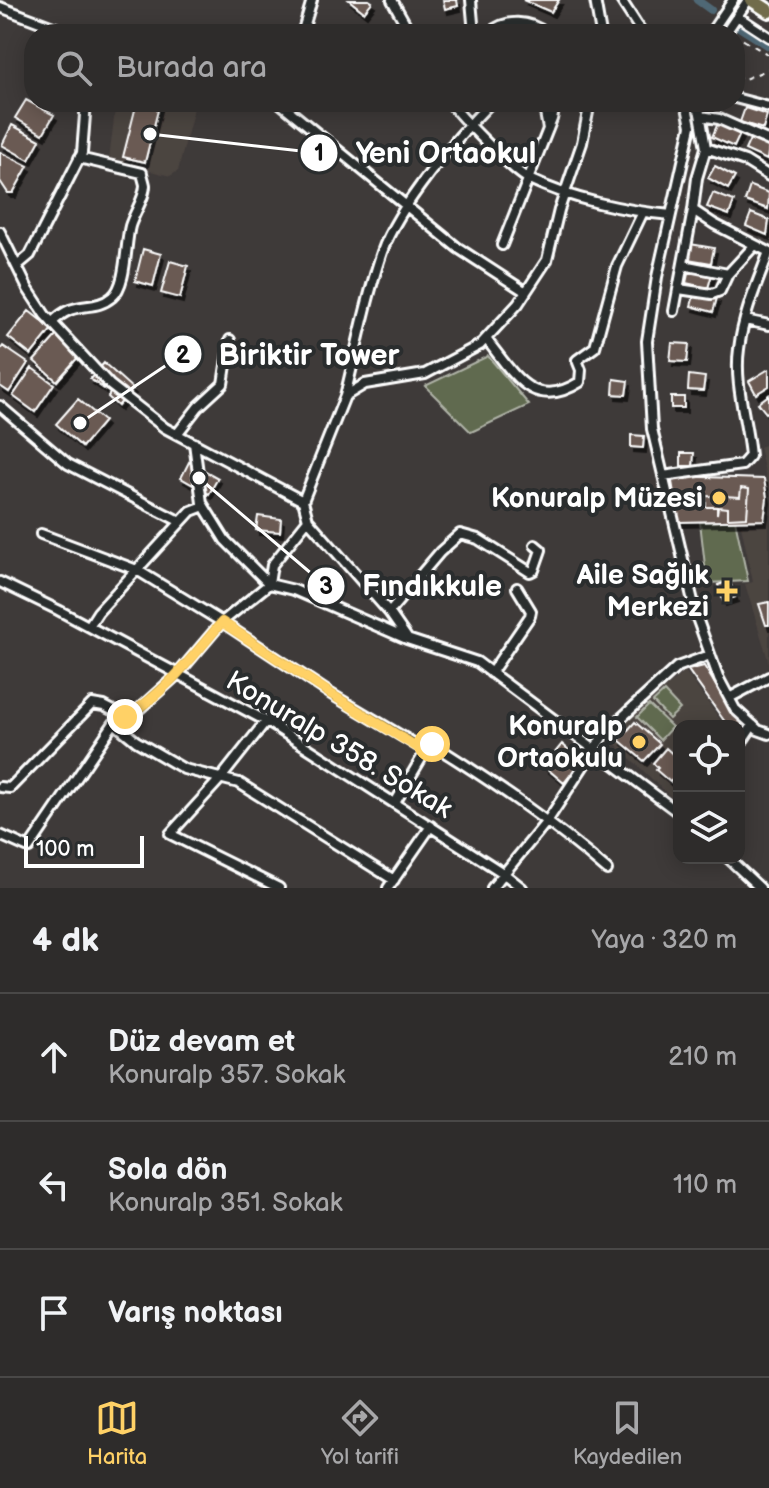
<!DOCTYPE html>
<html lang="tr">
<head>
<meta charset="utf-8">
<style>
	body { margin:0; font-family:"Balsamiq Sans",sans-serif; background:#3a3837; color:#f1f3f6 }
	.controls { position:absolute; right:24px; bottom:24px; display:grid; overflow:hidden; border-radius:16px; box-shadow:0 4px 20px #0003 }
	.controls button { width:72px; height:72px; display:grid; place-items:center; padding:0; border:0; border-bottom:2px solid #494847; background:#2e2c2b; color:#f1f3f6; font:40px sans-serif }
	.scale { position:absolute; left:24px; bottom:20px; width:120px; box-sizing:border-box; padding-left:8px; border:4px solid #fff; border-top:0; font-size:22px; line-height:28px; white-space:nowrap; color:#fff; -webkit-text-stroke:6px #2a2d2e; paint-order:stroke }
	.stop { position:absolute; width:24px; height:24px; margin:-18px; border:6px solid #ffd166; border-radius:50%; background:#fff }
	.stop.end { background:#ffd166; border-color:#fff; box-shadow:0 2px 8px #0008 }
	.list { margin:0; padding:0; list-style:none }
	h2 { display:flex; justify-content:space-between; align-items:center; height:104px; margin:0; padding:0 32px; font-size:34px }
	h2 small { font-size:26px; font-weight:400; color:#a7a7a9 }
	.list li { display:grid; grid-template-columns:52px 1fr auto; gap:24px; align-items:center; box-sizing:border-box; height:128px; padding:0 32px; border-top:2px solid #494847 }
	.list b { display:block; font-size:30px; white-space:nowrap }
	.list p { margin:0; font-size:26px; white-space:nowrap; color:#a7a7a9 }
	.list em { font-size:26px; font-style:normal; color:#a7a7a9 }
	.icon { flex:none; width:44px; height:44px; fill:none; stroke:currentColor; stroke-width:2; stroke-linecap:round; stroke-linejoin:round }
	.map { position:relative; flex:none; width:769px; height:888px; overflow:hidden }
	.search { position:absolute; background:#2e2c2b; box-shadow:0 4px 20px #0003; left:24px; right:24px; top:24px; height:88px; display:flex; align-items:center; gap:20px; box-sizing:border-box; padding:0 28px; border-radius:32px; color:#a7a7a9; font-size:30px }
	.sheet { height:488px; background:#2e2c2b }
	nav { display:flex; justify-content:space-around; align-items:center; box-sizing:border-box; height:112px; border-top:2px solid #494847; background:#2e2c2b; font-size:22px; color:#a7a7a9 }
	nav a { display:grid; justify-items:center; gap:4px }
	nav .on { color:#ffd166 }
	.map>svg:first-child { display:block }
</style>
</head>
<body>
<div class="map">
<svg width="769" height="888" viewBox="0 0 769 888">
	<defs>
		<filter id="shadow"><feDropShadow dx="3" dy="5" stdDeviation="0" flood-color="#0009"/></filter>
	</defs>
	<rect width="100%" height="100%" fill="#3e3a39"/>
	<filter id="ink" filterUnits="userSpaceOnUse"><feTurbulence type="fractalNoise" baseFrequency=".0125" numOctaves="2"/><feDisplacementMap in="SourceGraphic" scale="16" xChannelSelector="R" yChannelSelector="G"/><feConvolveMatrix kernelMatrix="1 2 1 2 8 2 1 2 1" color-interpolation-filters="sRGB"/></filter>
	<g filter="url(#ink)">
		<path fill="#4c4441" d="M116,102H179L194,108L178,171L170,176L109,160Z
			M769,443V490L759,447Z
			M769,492V663L745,584L753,582L741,525L765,524Z
			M685,671L725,726H679V805L608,737Z"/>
		<path fill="#616a50" stroke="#b0b4a8" stroke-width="2" d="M488,356L529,405L471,432L425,386Z
			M735,520L748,581L707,583L700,522Z
			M664,692L680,709L669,719L653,702Z
			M649,705L672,727L660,740L637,717Z"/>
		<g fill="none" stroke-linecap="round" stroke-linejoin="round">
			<path stroke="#506774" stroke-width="8" d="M697,0L711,10
				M739,27L769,46"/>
		</g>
		<path fill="#6b5a53" stroke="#fff" stroke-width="2" filter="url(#shadow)" d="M349,0H369L372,2L364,12Z
			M443,0H457L458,6L445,9Z
			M523,0H559L551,12Z
			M26,100L54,115L43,134L15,118Z
			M137,102H160L145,162L123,157Z
			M745,108L767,115L763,129L740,122Z
			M718,123L740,134L734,147L712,137Z
			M12,125L40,140L29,160L2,145Z
			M751,137L769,145L767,160L745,150Z
			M0,152L28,166L13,193H8L0,181Z
			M715,166L735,177L728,189L708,178Z
			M750,186L769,193L768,209L745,201Z
			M713,193L734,201L729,215L707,207Z
			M751,213L769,220L767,235L746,226Z
			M690,244L714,248L711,263L688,259Z
			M143,249L161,254L153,286L135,281Z
			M170,261L188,266L180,298L161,293Z
			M689,269L712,274L708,288L686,283Z
			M695,292L717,298L713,312L691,306Z
			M29,311L52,329L31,355L8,337Z
			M57,335L80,355L57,381L34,361Z
			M672,343L689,344L687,362L670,361Z
			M3,346L28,363L9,392L0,386V350Z
			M104,363L133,389L118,406L108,397L110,393L90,379Z
			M32,368L54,384L35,412L13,396Z
			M769,369V386L756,394L749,381Z
			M689,375L705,377L703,391L688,390Z
			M614,379L628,381L626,395L613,394Z
			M769,395V411L766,413L758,403Z
			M671,397H684V408H671Z
			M78,399L104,421L82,447L56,424Z
			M631,435L644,436L643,448L631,447Z
			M681,453H694L693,466H681Z
			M189,462L218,478L209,494L181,478Z
			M671,476L764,479L767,498L764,520L679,522Z
			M741,488L749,489L747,517L728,518V508L718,507L717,514V507H706V496L721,497L722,491L723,496L740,497Z
			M258,516L281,519L280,532L256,530Z
			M730,581L735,597L723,601L718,585Z
			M769,602V625H766L759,604Z
			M704,666L734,715L743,723L739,729V726H728L688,670Z
			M635,722L660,744L644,761L619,740Z
			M562,744L582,761L564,783L544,766Z
			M666,748L679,760V786L672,780L670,782L656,770L658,768L653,763Z"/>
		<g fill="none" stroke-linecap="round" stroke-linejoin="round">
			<g stroke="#fff" stroke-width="14">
				<path id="minor" d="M392,0L411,34
					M471,0L474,34
					M595,0L601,34
					M621,0L643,34
					M0,7L72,34
					M737,16L769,37
					M302,34L312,0
					M488,34C506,18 529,20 547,34
					M710,34L733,0
					M725,34L748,0
					M735,98L769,107
					M263,102H280
					M450,102C459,116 515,173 529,179C571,199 625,211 671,215
					M543,102L548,129
					M686,102L691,126L657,277L647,341L652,429L697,618L719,679L735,709L758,730L769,734
					M280,103L458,248L526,292
					M699,108L706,148
					M697,109L718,102
					M701,116L719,119L769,141
					M769,176L745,161L706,148L697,178L693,210L714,224L769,252
					M0,232L28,289L45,315L110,385L165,428L303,501
					M502,245L552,119L556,102
					M683,265L728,274
					M17,266L30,255L82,153L86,102
					M679,289L712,294L720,291L728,274L754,246
					M674,311L693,210
					M745,320L769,325
					M52,323C75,298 93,313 112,297C127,285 125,245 130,226C134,213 145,198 145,185C145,184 142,174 142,173L79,158
					M486,339C514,374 532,412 580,382L581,370L577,360L595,347L617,266L643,212
					M345,396C357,348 366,298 382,252C398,206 457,137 491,102
					M0,406L68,464L181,522
					M177,434L198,407L223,384L230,340
					M194,443L202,503L225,540L269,584L294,590L407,639L477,662L679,813
					M663,476L742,465L750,456C747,421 734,384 739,349C743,315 757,284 769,252
					M303,501L345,396L365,384L425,374L480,345L518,304L547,260L559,210L582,143L590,102
					M303,501L308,520L389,612L407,638
					M41,534L137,570L222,622L331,694L420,747L425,752L395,803
					M0,582L58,610L266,721L503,873L522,888
					M389,612L440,552L460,534L478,539L530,572L534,570L541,550L535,545
					M89,626L98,612L191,511L204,506
					M491,673L530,616L531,611L517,588
					M729,698L769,677
					M266,721L221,778L170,834L279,888
					M114,723L136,741L184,769L239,783L394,880
					M739,746L753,725
					M425,752L432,744C494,783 552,822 607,870
					M0,787L10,788L92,704L104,706L125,717
					M0,835L29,848L114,723L138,710L177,675L222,622L269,584L272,565L308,520
					M728,858L760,888
					M388,888L431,826
					M492,888L548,820L605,733L677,667L710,655"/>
			</g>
			<g stroke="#fff" stroke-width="18">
				<path id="highway" d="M752,0L769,11"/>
			</g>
			<path stroke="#fff" stroke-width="2" stroke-dasharray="6 6" stroke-linecap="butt" d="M735,45L740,38L769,55
				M735,76L742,80L769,69"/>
			<use href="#minor" stroke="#2a2d2e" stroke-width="8"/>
			<use href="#highway" stroke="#716c4b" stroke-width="12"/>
		</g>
	</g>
	<g fill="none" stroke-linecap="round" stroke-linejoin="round" filter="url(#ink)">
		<path stroke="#ffd166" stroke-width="10" d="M125,717C164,695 193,656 222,622L331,694L425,752L432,744"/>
	</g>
	<g fill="#ffd166" stroke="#2a2d2e" stroke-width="3">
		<circle cx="719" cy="498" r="8"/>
		<path d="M723 579h8v8h8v8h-8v8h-8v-8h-8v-8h8z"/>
		<circle cx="639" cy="742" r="8"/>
	</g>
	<g text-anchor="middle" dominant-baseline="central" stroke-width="8" stroke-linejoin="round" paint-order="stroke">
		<g font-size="28" font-weight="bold" fill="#fff" stroke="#2a2d2e" text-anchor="end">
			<text x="703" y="498">Konuralp Müzesi</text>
			<text x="709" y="575">Aile Sağlık<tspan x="709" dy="32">Merkezi</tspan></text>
			<text x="623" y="726">Konuralp<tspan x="623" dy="32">Ortaokulu</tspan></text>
		</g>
		<g font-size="28" fill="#fff" stroke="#2a2d2e">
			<text transform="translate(339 745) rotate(31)">Konuralp 358. Sokak</text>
		</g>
	</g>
	<path fill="none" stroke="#fff" stroke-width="3" d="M150 134L319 153M80 423L183 354M199 478L326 586"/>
	<g fill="#fff" stroke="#2a2d2e" stroke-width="3">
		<circle cx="150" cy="134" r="8"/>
		<circle cx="80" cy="423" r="8"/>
		<circle cx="199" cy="478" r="8"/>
		<circle cx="319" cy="153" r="20"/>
		<circle cx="183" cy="354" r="20"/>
		<circle cx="326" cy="586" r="20"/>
	</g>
	<g font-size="24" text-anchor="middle" font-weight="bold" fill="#111">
		<text x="319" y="161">1</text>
		<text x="183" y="363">2</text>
		<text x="326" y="594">3</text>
	</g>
	<g font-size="30" text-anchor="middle" font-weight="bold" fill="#fff" stroke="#2a2d2e" stroke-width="8" stroke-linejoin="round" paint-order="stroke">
		<text x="446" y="163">Yeni Ortaokul</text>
		<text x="309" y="365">Biriktir Tower</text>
		<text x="432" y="596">Fındıkkule</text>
	</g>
</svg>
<div class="controls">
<button><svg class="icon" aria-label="locate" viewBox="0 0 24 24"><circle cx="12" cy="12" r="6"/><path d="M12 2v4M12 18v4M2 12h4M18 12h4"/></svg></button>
<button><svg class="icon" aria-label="layers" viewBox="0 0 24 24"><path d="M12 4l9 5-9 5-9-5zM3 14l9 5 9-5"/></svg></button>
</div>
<div class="scale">100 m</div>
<div class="stop" style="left:432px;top:744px"></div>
<div class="stop end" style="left:125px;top:717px"></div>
<div class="search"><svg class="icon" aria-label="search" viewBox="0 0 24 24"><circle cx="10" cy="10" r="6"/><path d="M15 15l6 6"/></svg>Burada ara</div>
</div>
<section class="sheet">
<h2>4 dk<small>Yaya · 320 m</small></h2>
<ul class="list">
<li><svg class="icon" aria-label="ahead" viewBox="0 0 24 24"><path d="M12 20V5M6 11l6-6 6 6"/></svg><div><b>Düz devam et</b><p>Konuralp 357. Sokak</p></div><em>210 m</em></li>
<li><svg class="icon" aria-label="left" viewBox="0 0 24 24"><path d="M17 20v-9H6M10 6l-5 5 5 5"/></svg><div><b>Sola dön</b><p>Konuralp 351. Sokak</p></div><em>110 m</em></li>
<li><svg class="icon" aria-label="arrive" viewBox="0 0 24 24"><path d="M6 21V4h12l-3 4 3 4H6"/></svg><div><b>Varış noktası</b></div></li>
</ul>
</section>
<nav>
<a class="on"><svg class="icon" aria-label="map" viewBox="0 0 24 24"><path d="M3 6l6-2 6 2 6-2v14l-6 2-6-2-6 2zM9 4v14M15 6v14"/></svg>Harita</a>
<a><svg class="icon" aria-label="directions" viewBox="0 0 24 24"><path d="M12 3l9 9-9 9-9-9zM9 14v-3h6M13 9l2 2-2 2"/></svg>Yol tarifi</a>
<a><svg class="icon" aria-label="saved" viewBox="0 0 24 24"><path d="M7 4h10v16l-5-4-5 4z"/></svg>Kaydedilen</a>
</nav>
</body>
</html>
